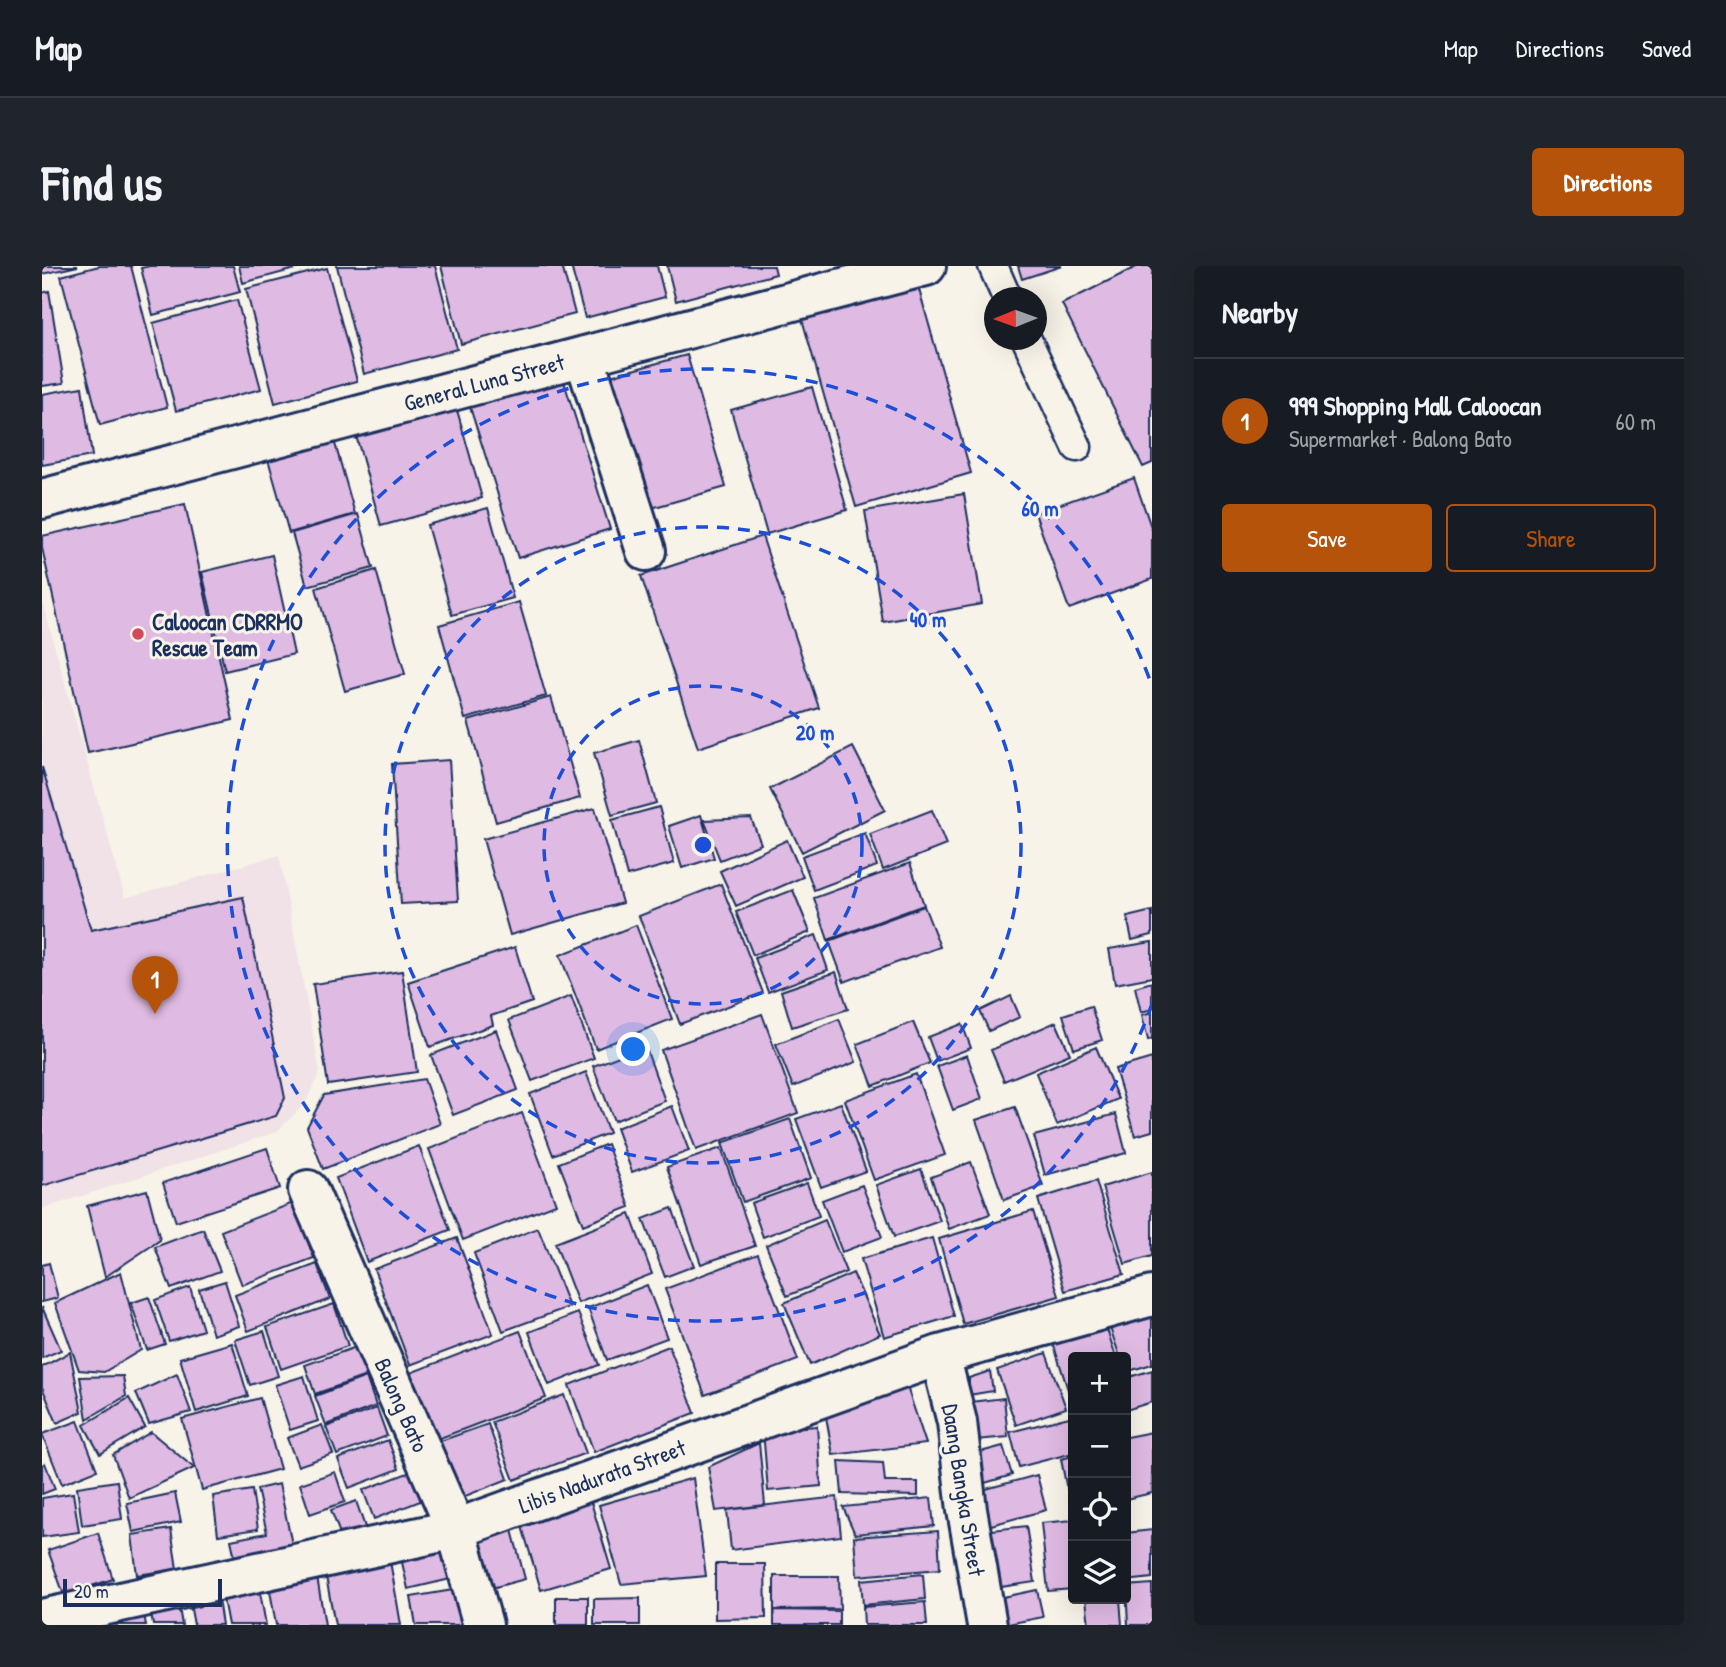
<!DOCTYPE html>
<html lang="en">
<head>
<meta charset="utf-8">
<style>
	body { margin:0; font-family:"Patrick Hand",sans-serif; background:#20242c; color:#f1f3f6 }
	.controls { position:absolute; right:21px; bottom:21px; display:grid; overflow:hidden; border-radius:7px; box-shadow:0 7px 28px #0002 }
	.controls button { width:63px; height:63px; display:grid; place-items:center; padding:0; border:0; border-bottom:2px solid #363941; background:#171b24; color:#f1f3f6; font:35px sans-serif }
	.compass { position:absolute; left:942px; top:21px; width:63px; height:63px; border-radius:50%; background:#171b24; box-shadow:0 7px 28px #0002; rotate:269deg }
	.scale { position:absolute; left:21px; bottom:18px; width:159px; box-sizing:border-box; padding-left:7px; border:4px solid #1b2f5e; border-top:0; font-size:19px; line-height:24px; white-space:nowrap; color:#1b2f5e; -webkit-text-stroke:5px #f7f3e8; paint-order:stroke }
	.you { position:absolute; left:592px; top:784px; width:24px; height:24px; margin:-18px; border:5px solid #fff; border-radius:50%; background:#1a73e8; box-shadow:0 0 0 10px #1a73e833 }
	.badge { display:grid; place-items:center; width:46px; height:46px; border-radius:50%; background:#b45309; color:#fff; font-size:23px; font-weight:700 }
	.pin { position:absolute; translate:-50% -58px; filter:drop-shadow(0 2px 4px #0008) }
	.pin::after { content:''; position:absolute; top:37px; width:24px; height:21px; background:inherit; clip-path:polygon(0 0,100% 0,50% 100%) }
	.list { margin:0; padding:0; list-style:none }
	h2 { display:flex; justify-content:space-between; align-items:center; height:91px; margin:0; padding:0 28px; font-size:30px }
	h2 small { font-size:23px; font-weight:400; color:#9ea1a6 }
	.list li { display:grid; grid-template-columns:46px 1fr auto; gap:21px; align-items:center; box-sizing:border-box; height:126px; padding:0 28px; border-top:2px solid #363941 }
	.list b { display:block; font-size:26px; white-space:nowrap }
	.list p { margin:0; font-size:23px; white-space:nowrap; color:#9ea1a6 }
	.list em { font-size:23px; font-style:normal; color:#9ea1a6 }
	.actions { display:flex; gap:14px; padding:21px 28px }
	.actions a { flex:1; padding:16px 0; border:2px solid #b45309; border-radius:7px; text-align:center; font-size:24px; color:#b45309 }
	.actions .main { background:#b45309; color:#fff }
	.icon { flex:none; width:38px; height:38px; fill:none; stroke:currentColor; stroke-width:2; stroke-linecap:round; stroke-linejoin:round }
	.map { position:relative; flex:none; width:1110px; height:1359px; overflow:hidden; border-radius:7px }
	header { display:flex; align-items:center; gap:42px; box-sizing:border-box; height:98px; padding:0 35px; background:#171b24; border-bottom:2px solid #363941 }
	header strong { font-size:33px }
	nav { display:flex; gap:38px; margin-inline-start:auto; font-size:24px }
	.intro { display:flex; align-items:center; justify-content:space-between; box-sizing:border-box; height:168px; padding:0 42px }
	h1 { margin:0; font-size:49px }
	.button { padding:18px 32px; border-radius:7px; background:#b45309; color:#fff; font-size:24px; font-weight:700 }
	main { display:flex; gap:42px; padding:0 42px }
	aside { flex:1; background:#171b24; border-radius:7px; box-shadow:0 7px 28px #0002 }
	.map>svg:first-child { display:block }
</style>
</head>
<body>
<header>
<strong>Map</strong>
<nav><a>Map</a><a>Directions</a><a>Saved</a></nav>
</header>
<div class="intro"><h1>Find us</h1><a class="button">Directions</a></div>
<main>
<div class="map">
<svg width="1110" height="1359" viewBox="0 0 1110 1359">
	<rect width="100%" height="100%" fill="#f7f3e8"/>
	<filter id="ink" filterUnits="userSpaceOnUse"><feTurbulence type="fractalNoise" baseFrequency=".0143" numOctaves="2"/><feDisplacementMap in="SourceGraphic" scale="14" xChannelSelector="R" yChannelSelector="G"/><feConvolveMatrix kernelMatrix="1 2 1 2 8 2 1 2 1" color-interpolation-filters="sRGB"/></filter>
	<g filter="url(#ink)">
		<path fill="#f0e2e6" d="M0,335L83,632L237,589L278,806L263,838L234,866L0,943Z"/>
		<path fill="#dfbae3" stroke="#1b2f5e" stroke-width="2" d="M0,0H36L0,8Z
			M57,0H89L125,141L58,159L19,10Z
			M108,0H191L198,26L111,49L99,2Z
			M197,0H264L201,17Z
			M295,0H393L415,83L322,108Z
			M399,0H520L533,48L419,78Z
			M529,0H615L623,31L543,52Z
			M625,0H732L734,8L634,35Z
			M976,0H1020L980,13Z
			M1096,0H1110V197L1101,201L1020,38Z
			M285,2L315,115L233,137L204,23Z
			M876,20L929,207L814,241L760,53Z
			M7,25L22,117L0,120V27Z
			M195,34L219,123L134,145L111,57Z
			M645,89L684,221L599,245L561,112Z
			M519,106L568,263L476,292L426,135Z
			M40,121L50,190L0,199V128Z
			M770,121L805,244L725,268L689,144Z
			M413,137L440,232L339,260L313,166Z
			M292,174L313,248L247,267L226,193Z
			M1092,212L1110,264V313L1027,343L993,247Z
			M922,228L940,338L841,356L823,245Z
			M143,238L191,454L46,487L0,282V270Z
			M446,242L471,332L410,349L385,259Z
			M316,248L331,302L265,320L250,267Z
			M720,270L777,442L656,482L599,310Z
			M230,289L252,388L183,405L160,306Z
			M334,304L363,408L303,425L274,322Z
			M477,336L504,430L423,453L397,359Z
			M509,431L538,532L454,556L426,455Z
			M597,474L614,537L570,549L552,487Z
			M811,481L843,544L760,586L728,523Z
			M407,494L416,635L359,638L350,498Z
			M0,501L49,664L201,631L243,832L234,850L0,920Z
			M617,541L632,597L585,610L570,554Z
			M553,542L580,637L468,669L441,573Z
			M890,544L904,579L841,604L828,568Z
			M659,549L672,592L640,602L627,560Z
			M709,552L719,578L678,594L662,554Z
			M823,567L835,600L772,624L760,590Z
			M745,574L761,611L694,640L678,605Z
			M868,597L882,639L786,674L772,632Z
			M679,618L721,727L638,758L597,650Z
			M751,624L768,666L711,689L694,646Z
			M882,640L898,681L802,716L787,675Z
			M1110,645V669L1090,674L1085,651Z
			M594,659L630,753L554,783L518,689Z
			M774,669L786,704L726,726L713,692Z
			M1110,676V711L1073,718L1067,683Z
			M473,681L490,736L449,750L451,759L388,781L366,716Z
			M360,705L375,806L286,819L271,718Z
			M794,706L806,743L750,761L739,725Z
			M1110,716V743L1099,746L1093,721Z
			M529,730L552,792L490,815L467,754Z
			M969,730L978,751L947,765L938,745Z
			M1049,740L1060,774L1032,783L1021,749Z
			M1110,746V773L1106,774L1100,749Z
			M720,748L756,847L654,884L619,784Z
			M797,753L814,796L751,821L734,778Z
			M871,756L888,797L831,820L815,778Z
			M1014,756L1028,788L962,815L949,784Z
			M920,758L929,782L895,795L886,771Z
			M454,764L476,824L411,849L389,789Z
			M603,780L623,835L572,855L551,800Z
			M1054,781L1076,833L1015,859L994,807Z
			M925,789L940,833L911,844L895,800Z
			M1110,792V865L1093,870L1073,803Z
			M544,806L567,867L511,889L488,828Z
			M874,808L903,889L832,914L803,834Z
			M382,813L398,858L281,903L265,861L282,829Z
			M799,837L824,905L779,921L754,853Z
			M630,840L647,885L590,906L574,862Z
			M973,841L1001,920L962,934L934,854Z
			M480,847L514,938L421,974L387,883Z
			M1074,848L1084,887L1003,909L992,870Z
			M748,853L769,912L701,936L680,877Z
			M565,878L588,941L541,959L517,897Z
			M377,880L408,964L325,996L294,912Z
			M225,882L238,922L134,956L121,917Z
			M679,882L713,980L659,998L625,901Z
			M929,896L948,948L907,963L889,911Z
			M879,903L898,955L852,971L834,919Z
			M1110,906V990L1083,998L1060,921Z
			M1054,915L1082,1008L1023,1025L996,933Z
			M765,917L777,950L721,971L709,937Z
			M820,919L840,971L800,986L780,934Z
			M105,924L118,974L63,1011L45,940Z
			M251,937L272,992L200,1019L179,965Z
			M630,942L652,1000L623,1011L601,953Z
			M991,945L1017,1030L921,1058L897,973Z
			M588,948L610,1008L536,1037L513,977Z
			M783,954L804,1006L745,1030L724,979Z
			M496,962L527,1041L461,1065L432,987Z
			M161,963L178,1005L129,1023L113,981Z
			M415,972L451,1068L368,1099L332,1003Z
			M890,972L912,1050L842,1071L819,993Z
			M716,988L756,1094L663,1129L623,1023Z
			M7,997L16,1032L0,1036V999Z
			M275,998L288,1033L206,1065L193,1029Z
			M79,1006L99,1084L62,1106L37,1104L13,1037Z
			M811,1007L838,1068L768,1099L742,1037Z
			M183,1015L197,1060L171,1069L157,1023Z
			M605,1019L625,1072L565,1094L546,1042Z
			M148,1021L161,1064L127,1075L113,1034Z
			M107,1031L123,1078L105,1084L89,1037Z
			M292,1038L306,1080L239,1103L225,1061Z
			M0,1041L19,1084L0,1092Z
			M1110,1042V1098L1084,1106V1091H1078L1066,1056Z
			M536,1047L557,1099L507,1119L487,1066Z
			M1064,1060L1074,1091H1031V1126L1027,1127L1011,1077Z
			M222,1065L236,1110L208,1119L193,1074Z
			M478,1065L504,1132L393,1174L368,1107Z
			M190,1077L206,1130L154,1146L138,1092Z
			M627,1080L653,1147L552,1186L527,1119Z
			M314,1081L324,1110L273,1128L263,1099Z
			M28,1086L40,1146L15,1157L0,1121V1101Z
			M1004,1087L1024,1142L974,1159L955,1104Z
			M1110,1104V1136L1084,1144V1112Z
			M948,1105L951,1125L927,1129V1112Z
			M135,1108L149,1146L107,1158L94,1127Z
			M81,1110L84,1130L45,1153L38,1111Z
			M262,1110L276,1155L248,1164L233,1119Z
			M324,1111L334,1140L284,1159L273,1130Z
			M865,1121L884,1178L791,1189L784,1151Z
			M522,1129L544,1187L472,1214L450,1156Z
			M87,1132L103,1161L58,1188L42,1159Z
			M218,1132L238,1203L160,1224L140,1153Z
			M962,1132L966,1171L923,1175L920,1137Z
			M335,1142L345,1170L295,1189L284,1161Z
			M1031,1150V1187L977,1201L968,1166Z
			M36,1155L55,1204L20,1218L0,1168Z
			M446,1158L466,1213L411,1235L390,1178Z
			M280,1159L291,1188L256,1200L245,1172Z
			M775,1160L779,1220L726,1225L721,1164Z
			M109,1166L152,1202L87,1232L71,1189Z
			M1110,1166V1227L1084,1233V1171Z
			M346,1174L357,1203L307,1222L296,1193Z
			M717,1177L723,1239L674,1245L666,1201Z
			M961,1180L970,1209L936,1219L931,1188Z
			M1031,1190V1217L1024,1219L1019,1193Z
			M797,1195L841,1197L843,1216H876V1230L800,1228Z
			M3,1197L13,1223L0,1228V1199Z
			M371,1205L381,1234L332,1253L321,1224Z
			M293,1206L303,1236L268,1248L258,1218Z
			M995,1209L1004,1244L942,1261L933,1226Z
			M651,1212L664,1310L579,1318L557,1239Z
			M75,1215L80,1253L40,1259L35,1221Z
			M237,1218L253,1292L196,1305L189,1274L225,1267L215,1223Z
			M1031,1220V1247L1025,1221Z
			M210,1224L216,1263L176,1269L171,1230Z
			M31,1227L37,1266L0,1271V1232Z
			M133,1227L139,1256L91,1266L85,1237Z
			M795,1231L799,1270L689,1284L685,1244Z
			M889,1232L892,1260L813,1268L801,1241Z
			M314,1235L324,1264L300,1273L289,1244Z
			M549,1236L569,1303L499,1324L479,1257Z
			M1031,1254V1323L1006,1325L999,1257Z
			M984,1260L993,1316L952,1322L942,1265Z
			M129,1263L135,1303L95,1309L90,1269Z
			M470,1264L483,1313L439,1325L426,1276Z
			M1110,1264V1312L1084,1315V1267Z
			M896,1265L898,1303L815,1310L812,1271Z
			M56,1267L71,1313L22,1329L6,1284Z
			M408,1271L417,1311L366,1323L357,1283Z
			M347,1289L359,1359H293L282,1300Z
			M673,1298H723L724,1352L673,1353Z
			M274,1305L283,1359H234L226,1313Z
			M881,1308L883,1333L821,1339L819,1314Z
			M732,1310H797L798,1343L732,1344Z
			M1110,1318V1359H1086L1084,1320Z
			M423,1322L429,1359H374L369,1331Z
			M995,1324L1001,1351L961,1359L956,1332Z
			M218,1326L224,1359H186L181,1333Z
			M514,1331H546V1359H514Z
			M598,1332V1359H552V1333Z
			M176,1333L180,1359H152L148,1338Z
			M1044,1333H1078L1080,1359H1047Z
			M136,1336L140,1359H111L108,1341Z
			M883,1336L885,1359H822L821,1341Z
			M732,1344L797,1345V1359H732Z
			M102,1349L104,1359H46Z"/>
		<g fill="none" stroke-linecap="round" stroke-linejoin="round">
			<g stroke="#1b2f5e" stroke-width="33">
				<path id="lane" d="M951,0L965,32
					M985,74L1035,181"/>
			</g>
			<g stroke="#1b2f5e" stroke-width="44">
				<path id="street" d="M542,90L604,285
					M0,233L884,0
					M266,924L414,1263L441,1359
					M898,1089L915,1156L925,1244L945,1359
					M0,1353L414,1263L898,1089L1110,1030"/>
			</g>
			<use href="#lane" stroke="#f7f3e8" stroke-width="28"/>
			<use href="#street" stroke="#f7f3e8" stroke-width="38"/>
		</g>
	</g>
	<g fill="none" stroke="#1d4ed8" stroke-width="3.5" stroke-dasharray="12 9">
		<circle cx="661" cy="579" r="159"/>
		<circle cx="661" cy="579" r="318"/>
		<path d="M1110 738A476 476 0 1 1 1110 420"/>
	</g>
	<circle fill="#d1495b" stroke="#f7f3e8" stroke-width="2.5" cx="96" cy="368" r="7"/>
	<g text-anchor="middle" dominant-baseline="central" stroke-width="6" stroke-linejoin="round" paint-order="stroke">
		<g font-size="23" fill="#1b2f5e" stroke="#f7f3e8">
			<text transform="translate(442 116) rotate(-15)">General Luna Street</text>
			<text transform="translate(360 1139) rotate(66)">Balong Bato</text>
			<text transform="translate(560 1210) rotate(-20)">Libis Nadurata Street</text>
			<text transform="translate(922 1224) rotate(81)">Daang Bangka Street</text>
		</g>
		<g font-size="23" font-weight="bold" fill="#1b2f5e" stroke="#f7f3e8" text-anchor="start">
			<text x="110" y="355">Caloocan CDRRMO<tspan x="110" dy="26">Rescue Team</tspan></text>
		</g>
	</g>
	<circle cx="661" cy="579" r="10" fill="#1d4ed8" stroke="#f7f3e8" stroke-width="3.5"/>
	<g font-size="21" text-anchor="middle" font-weight="bold" fill="#1d4ed8" stroke="#f7f3e8" stroke-width="6" stroke-linejoin="round" paint-order="stroke">
		<text x="998" y="250">60 m</text>
		<text x="886" y="361">40 m</text>
		<text x="773" y="474">20 m</text>
	</g>
</svg>
<div class="controls">
<button>+</button>
<button>−</button>
<button><svg class="icon" aria-label="locate" viewBox="0 0 24 24"><circle cx="12" cy="12" r="6"/><path d="M12 2v4M12 18v4M2 12h4M18 12h4"/></svg></button>
<button><svg class="icon" aria-label="layers" viewBox="0 0 24 24"><path d="M12 4l9 5-9 5-9-5zM3 14l9 5 9-5"/></svg></button>
</div>
<svg class="compass" viewBox="-18 -18 36 36"><path d="M0-13l5 13h-10z" fill="#e53935"/><path d="M0 13l5-13h-10z" fill="#9ea1a6"/></svg>
<div class="scale">20 m</div>
<div class="you"></div>
<div class="pin badge" style="left:113px;top:748px">1</div>
</div>
<aside>
<h2>Nearby<small></small></h2>
<ul class="list">
<li><span class="badge">1</span><div><b>999 Shopping Mall Caloocan</b><p>Supermarket · Balong Bato</p></div><em>60 m</em></li>
</ul>
<div class="actions"><a class="main">Save</a><a>Share</a></div>
</aside>
</main>
</body>
</html>
